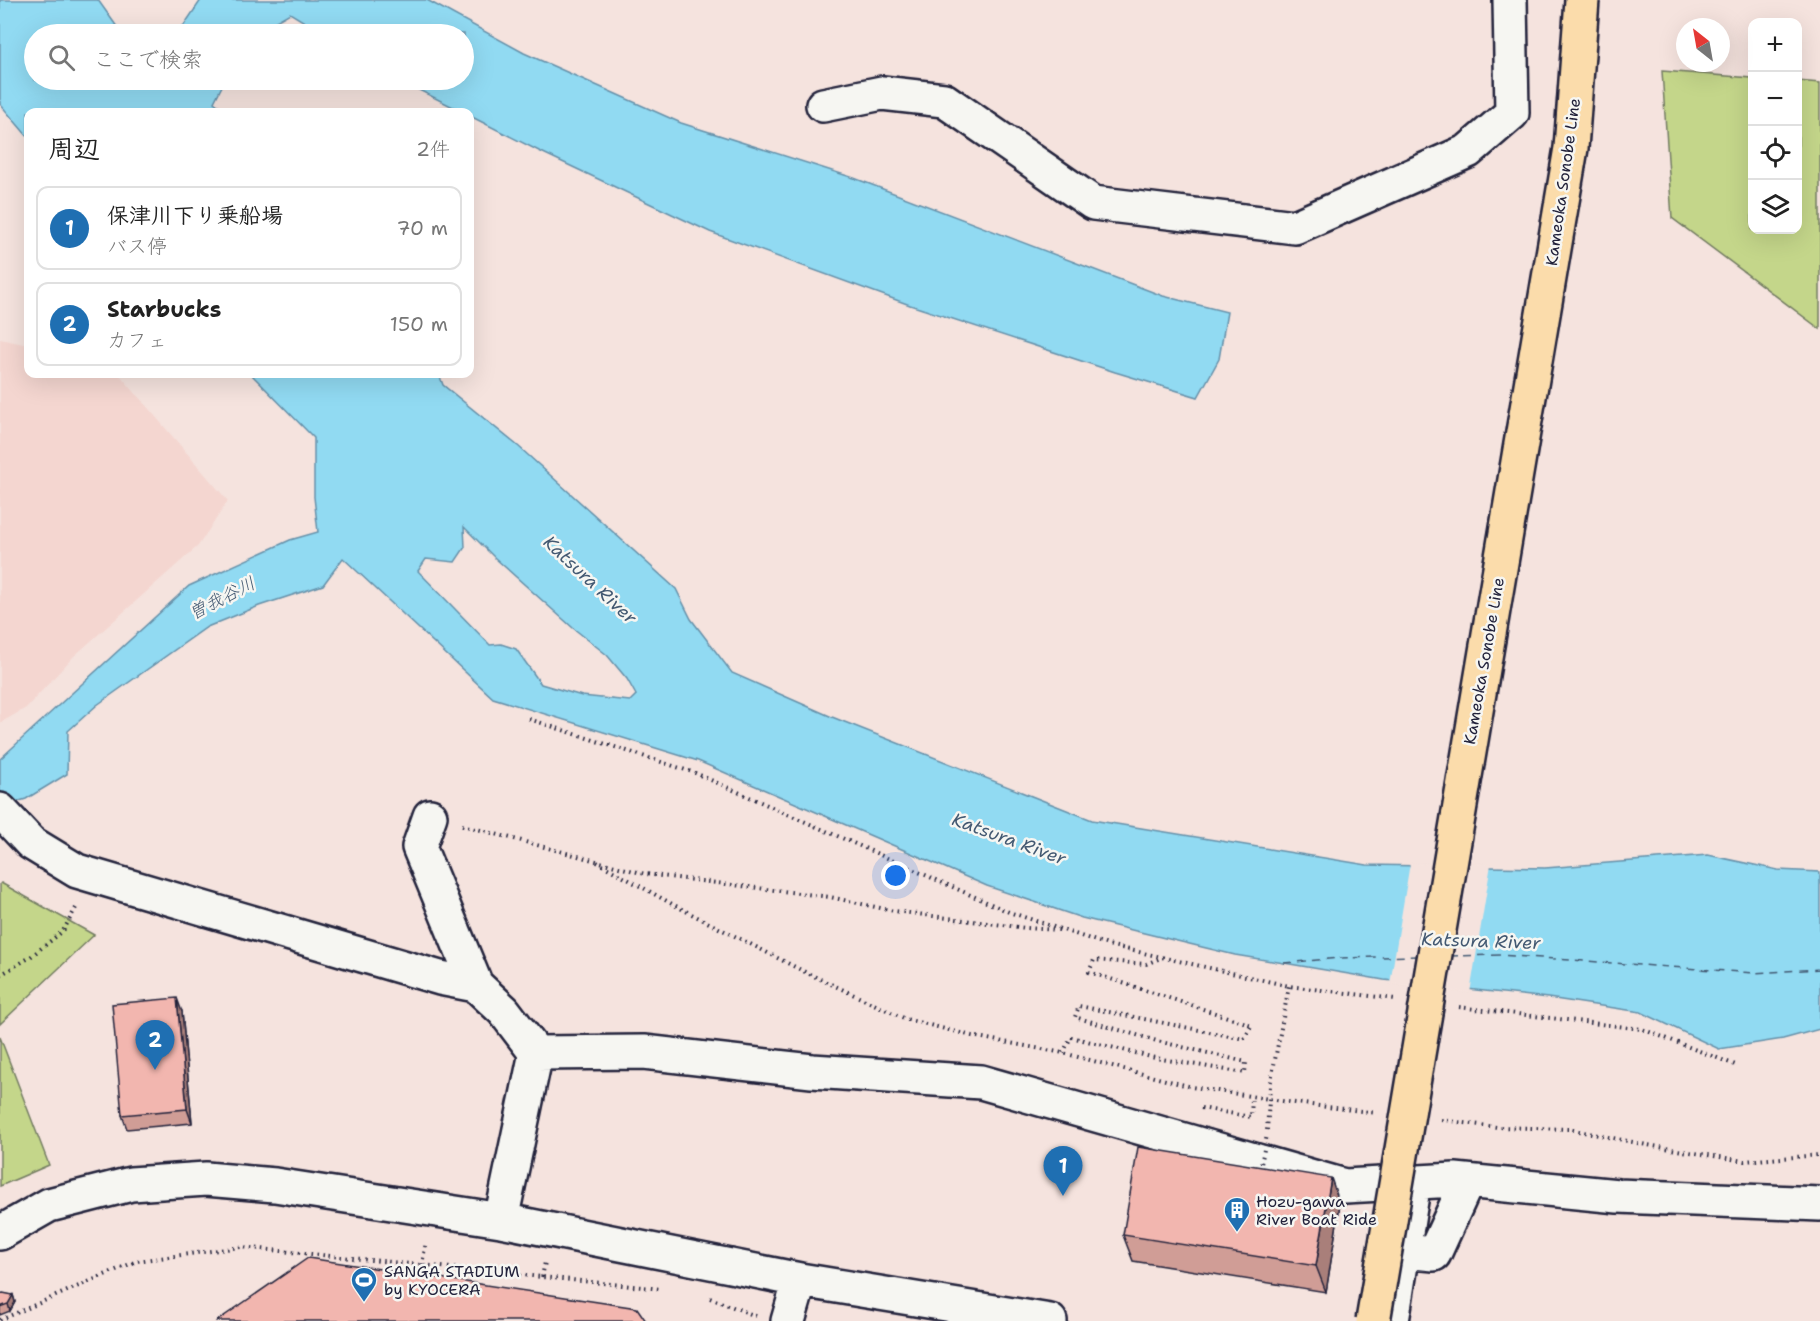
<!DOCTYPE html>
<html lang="ja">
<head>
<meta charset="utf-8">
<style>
	body { margin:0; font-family:"Shantell Sans","Klee One",sans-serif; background:#f6f6f6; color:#222 }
	.controls { position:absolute; right:18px; top:18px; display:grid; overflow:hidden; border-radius:12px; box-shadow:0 6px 24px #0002 }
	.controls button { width:54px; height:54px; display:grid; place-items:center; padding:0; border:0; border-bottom:2px solid #e0e0e0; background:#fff; color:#222; font:30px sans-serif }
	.compass { position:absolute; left:1676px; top:18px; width:54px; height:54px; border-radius:50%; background:#fff; box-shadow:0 6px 24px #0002; rotate:329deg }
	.you { position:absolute; left:896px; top:876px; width:21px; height:21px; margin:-15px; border:4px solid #fff; border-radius:50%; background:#1a73e8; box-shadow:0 0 0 9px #1a73e833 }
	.badge { display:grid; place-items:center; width:39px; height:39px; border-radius:50%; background:#1f6fb2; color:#fff; font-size:20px; font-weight:700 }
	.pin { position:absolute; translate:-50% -50px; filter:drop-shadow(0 2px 3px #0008) }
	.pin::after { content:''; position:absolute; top:32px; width:21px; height:18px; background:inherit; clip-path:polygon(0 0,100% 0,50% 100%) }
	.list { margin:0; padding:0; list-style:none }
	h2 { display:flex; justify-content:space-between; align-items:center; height:78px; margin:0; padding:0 24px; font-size:26px }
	h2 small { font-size:20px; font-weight:400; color:#767676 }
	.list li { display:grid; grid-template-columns:39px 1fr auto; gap:18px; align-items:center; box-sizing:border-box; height:84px; margin:0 12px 12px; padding:0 12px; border:2px solid #e0e0e0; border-radius:12px }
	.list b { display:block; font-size:22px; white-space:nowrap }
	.list p { margin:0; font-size:20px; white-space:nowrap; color:#767676 }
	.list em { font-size:20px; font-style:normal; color:#767676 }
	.icon { flex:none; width:33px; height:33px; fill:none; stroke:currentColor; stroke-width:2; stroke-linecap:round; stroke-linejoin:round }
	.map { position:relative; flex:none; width:1820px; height:1321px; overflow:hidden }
	.search { position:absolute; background:#fff; box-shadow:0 6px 24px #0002; left:24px; top:24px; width:450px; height:66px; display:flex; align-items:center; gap:15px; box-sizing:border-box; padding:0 21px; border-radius:33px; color:#767676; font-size:22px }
	.panel { position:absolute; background:#fff; box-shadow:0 6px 24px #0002; left:24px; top:108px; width:450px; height:270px; border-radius:12px }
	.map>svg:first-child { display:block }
</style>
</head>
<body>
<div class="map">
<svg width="1820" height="1321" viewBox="0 0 1820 1321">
	<rect width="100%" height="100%" fill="#f5e3de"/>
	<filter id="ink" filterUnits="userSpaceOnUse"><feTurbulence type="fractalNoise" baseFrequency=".0167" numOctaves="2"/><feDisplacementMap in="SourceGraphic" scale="12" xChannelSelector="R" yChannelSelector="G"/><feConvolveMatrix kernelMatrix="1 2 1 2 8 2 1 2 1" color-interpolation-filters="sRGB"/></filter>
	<g filter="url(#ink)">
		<path fill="#f4d6d0" d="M0,339L28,345V374H119L228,501L198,546L73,657L26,708L0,723Z"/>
		<path fill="#c4d68a" stroke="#737c62" stroke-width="1.5" d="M1662,71L1752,78V230H1798V81L1820,83V329L1672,218Z
			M1,883L94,935L0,1024V884Z
			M0,1037L49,1165L0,1186Z"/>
		<path fill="#91daf2" stroke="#6590a9" stroke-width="1.5" fill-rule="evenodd" d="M0,0H98L120,31V34H34V80H225L214,102L227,112H28V137L0,104Z
			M201,0H427L524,53L681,123L854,178L1163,296L1227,312L1219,359L1198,397L1115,372L910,305L710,232L539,151L470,116V112H463L399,80H464V34H324L290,13L267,26L259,34H178Z
			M251,374H439L443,385L518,446L676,589L691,619L732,673L832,717L1092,820L1367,865L1545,868L1708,855L1778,870L1820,872V1029L1783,1039L1719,1049L1641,1012L1548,998L1384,980L1284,963L1235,955L1082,918L987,886L698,761L493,698L343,558L323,585L259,606L207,627L97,705L68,731L67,774L26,799L0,807V759L189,586L290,540L318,532L314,497V438ZM464,527L495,558L573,628L607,655L627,679L636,695L630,701L582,696L541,684L516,649L501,644L490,645L418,571L426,559L455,562L465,547Z"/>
		<path fill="#f5e3de" d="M1410,863L1491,864L1470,993L1390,984Z"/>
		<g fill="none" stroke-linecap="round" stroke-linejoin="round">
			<path stroke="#435972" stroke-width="1.5" stroke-dasharray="8 6" stroke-linecap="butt" d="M1450,956L1500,955L1754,973L1820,969
				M1284,963L1339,958L1418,956"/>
			<g stroke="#22223b" stroke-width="38">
				<path id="minor" d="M823,105L882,93L944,100L1093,203L1295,227L1468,151L1512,113L1510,0
					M0,810L31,843L77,871L440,978L476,985L504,1011L536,1053L501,1220
					M430,816L419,847L476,985
					M536,1053L644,1052L812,1071L981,1082L1345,1186L1455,1180L1618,1196L1820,1204
					M0,1233L49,1205L131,1184L206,1179L275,1185L501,1220L800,1280L1050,1321
					M1403,1251L1434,1254L1467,1182
					M788,1321L800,1280
					M1392,1321L1414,1182"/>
			</g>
			<path stroke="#22223b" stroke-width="4" stroke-dasharray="1.5 4.5" stroke-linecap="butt" d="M529,719L695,773L1009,912L1108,945L1289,986L1395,999
				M462,825L645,874L830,897L894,911L1026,928L1059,930
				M597,862L672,904L805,972L906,1019L972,1036L1063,1053L1192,1087L1295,1103L1377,1113
				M0,975L29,958L63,931L77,906
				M1459,1007L1642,1029L1738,1066
				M1063,1053L1071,1037L1155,1058L1245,1073L1246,1062L1157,1041L1075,1017L1079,1006L1244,1039L1252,1025L1089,972L1094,960L1146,964L1163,957
				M1201,1108L1251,1117L1252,1097
				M1441,1120L1497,1127L1569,1129L1647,1145L1744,1161L1820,1155
				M1267,1130L1270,1086L1289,986
				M422,1265L426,1242
				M542,1277L545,1262
				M710,1298L756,1316
				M0,1320L137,1261L241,1247L662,1289"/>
			<use href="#minor" stroke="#f6f6f2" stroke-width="33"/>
			<g stroke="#22223b" stroke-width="38" stroke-linecap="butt">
				<path id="major-bridge" d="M1373,1321L1571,148L1582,0"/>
			</g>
			<path stroke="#22223b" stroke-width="4" stroke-dasharray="1.5 4.5" stroke-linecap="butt" d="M1260,1169L1267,1135"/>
			<use href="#major-bridge" stroke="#fbdcab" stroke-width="33"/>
		</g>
		<path fill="#d09d96" stroke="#22223b" stroke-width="1.5" d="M182,1012L192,1123L127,1129L122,1115Z
			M1340,1204L1326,1292L1133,1261L1123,1235Z
			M0,1294L13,1295L15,1302L10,1311L0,1315Z"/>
		<path fill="#a97f7a" stroke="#22223b" stroke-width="1.5" d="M177,998L182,1012L192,1123L187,1109Z
			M1331,1178L1340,1204L1326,1292L1316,1266Z
			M13,1295L15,1302L10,1311L8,1304Z"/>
		<path fill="#f2b6af" stroke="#22223b" stroke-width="1.5" d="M177,998L187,1109L122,1115L112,1004Z
			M1138,1147L1331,1178L1316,1266L1123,1235Z
			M308,1258L637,1308L646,1321H217Z
			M3,1293L13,1295L8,1304L0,1307V1294Z"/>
	</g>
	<defs>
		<g id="building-pin" transform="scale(1.35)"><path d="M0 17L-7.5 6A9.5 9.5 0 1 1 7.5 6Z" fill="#1f6fb2" stroke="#f6f6f2"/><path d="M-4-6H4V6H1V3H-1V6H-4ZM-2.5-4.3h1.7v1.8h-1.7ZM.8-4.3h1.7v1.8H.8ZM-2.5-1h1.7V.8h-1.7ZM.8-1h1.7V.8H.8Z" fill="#fff"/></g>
		<g id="stadium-pin" transform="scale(1.35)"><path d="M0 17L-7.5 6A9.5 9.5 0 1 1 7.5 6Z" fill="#1f6fb2" stroke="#f6f6f2"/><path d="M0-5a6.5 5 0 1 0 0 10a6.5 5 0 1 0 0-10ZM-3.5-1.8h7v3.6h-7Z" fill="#fff"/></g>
	</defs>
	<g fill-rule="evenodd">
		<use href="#building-pin" x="1237" y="1210"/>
		<use href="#stadium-pin" x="364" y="1280"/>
	</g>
	<g text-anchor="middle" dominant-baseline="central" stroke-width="5" stroke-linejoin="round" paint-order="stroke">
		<g font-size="16" fill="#22223b" stroke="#f6f6f2">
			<text transform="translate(1563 182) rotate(-82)">Kameoka Sonobe Line</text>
			<text transform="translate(1484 661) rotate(-80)">Kameoka Sonobe Line</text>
		</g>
		<g font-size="16" fill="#22223b" stroke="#f6f6f2" text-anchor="start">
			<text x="1256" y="1201">Hozu-gawa<tspan x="1256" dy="18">River Boat Ride</tspan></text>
			<text x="384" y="1271">SANGA STADIUM<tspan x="384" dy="18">by KYOCERA</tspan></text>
		</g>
		<g font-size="18" font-style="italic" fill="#435972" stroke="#f6f6f2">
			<text transform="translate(590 580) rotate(43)">Katsura River</text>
			<text transform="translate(222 598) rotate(-27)">曽我谷川</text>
			<text transform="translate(1009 839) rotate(20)">Katsura River</text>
			<text transform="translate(1481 941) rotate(2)">Katsura River</text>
		</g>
	</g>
</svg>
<div class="controls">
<button>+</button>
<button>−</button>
<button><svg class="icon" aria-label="locate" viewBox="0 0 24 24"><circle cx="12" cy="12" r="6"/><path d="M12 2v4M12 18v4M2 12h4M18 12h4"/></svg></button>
<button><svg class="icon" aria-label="layers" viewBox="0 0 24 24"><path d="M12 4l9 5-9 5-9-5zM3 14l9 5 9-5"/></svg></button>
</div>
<svg class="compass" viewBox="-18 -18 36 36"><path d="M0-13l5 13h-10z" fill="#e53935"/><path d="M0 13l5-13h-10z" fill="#767676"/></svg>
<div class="you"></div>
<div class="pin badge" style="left:1063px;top:1196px">1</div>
<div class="pin badge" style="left:155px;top:1070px">2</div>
<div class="search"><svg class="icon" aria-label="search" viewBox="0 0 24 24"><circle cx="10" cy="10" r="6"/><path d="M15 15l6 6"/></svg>ここで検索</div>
<section class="panel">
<h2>周辺<small>2件</small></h2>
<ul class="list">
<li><span class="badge">1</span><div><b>保津川下り乗船場</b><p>バス停</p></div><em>70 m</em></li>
<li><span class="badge">2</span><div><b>Starbucks</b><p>カフェ</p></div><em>150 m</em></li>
</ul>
</section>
</div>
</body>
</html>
